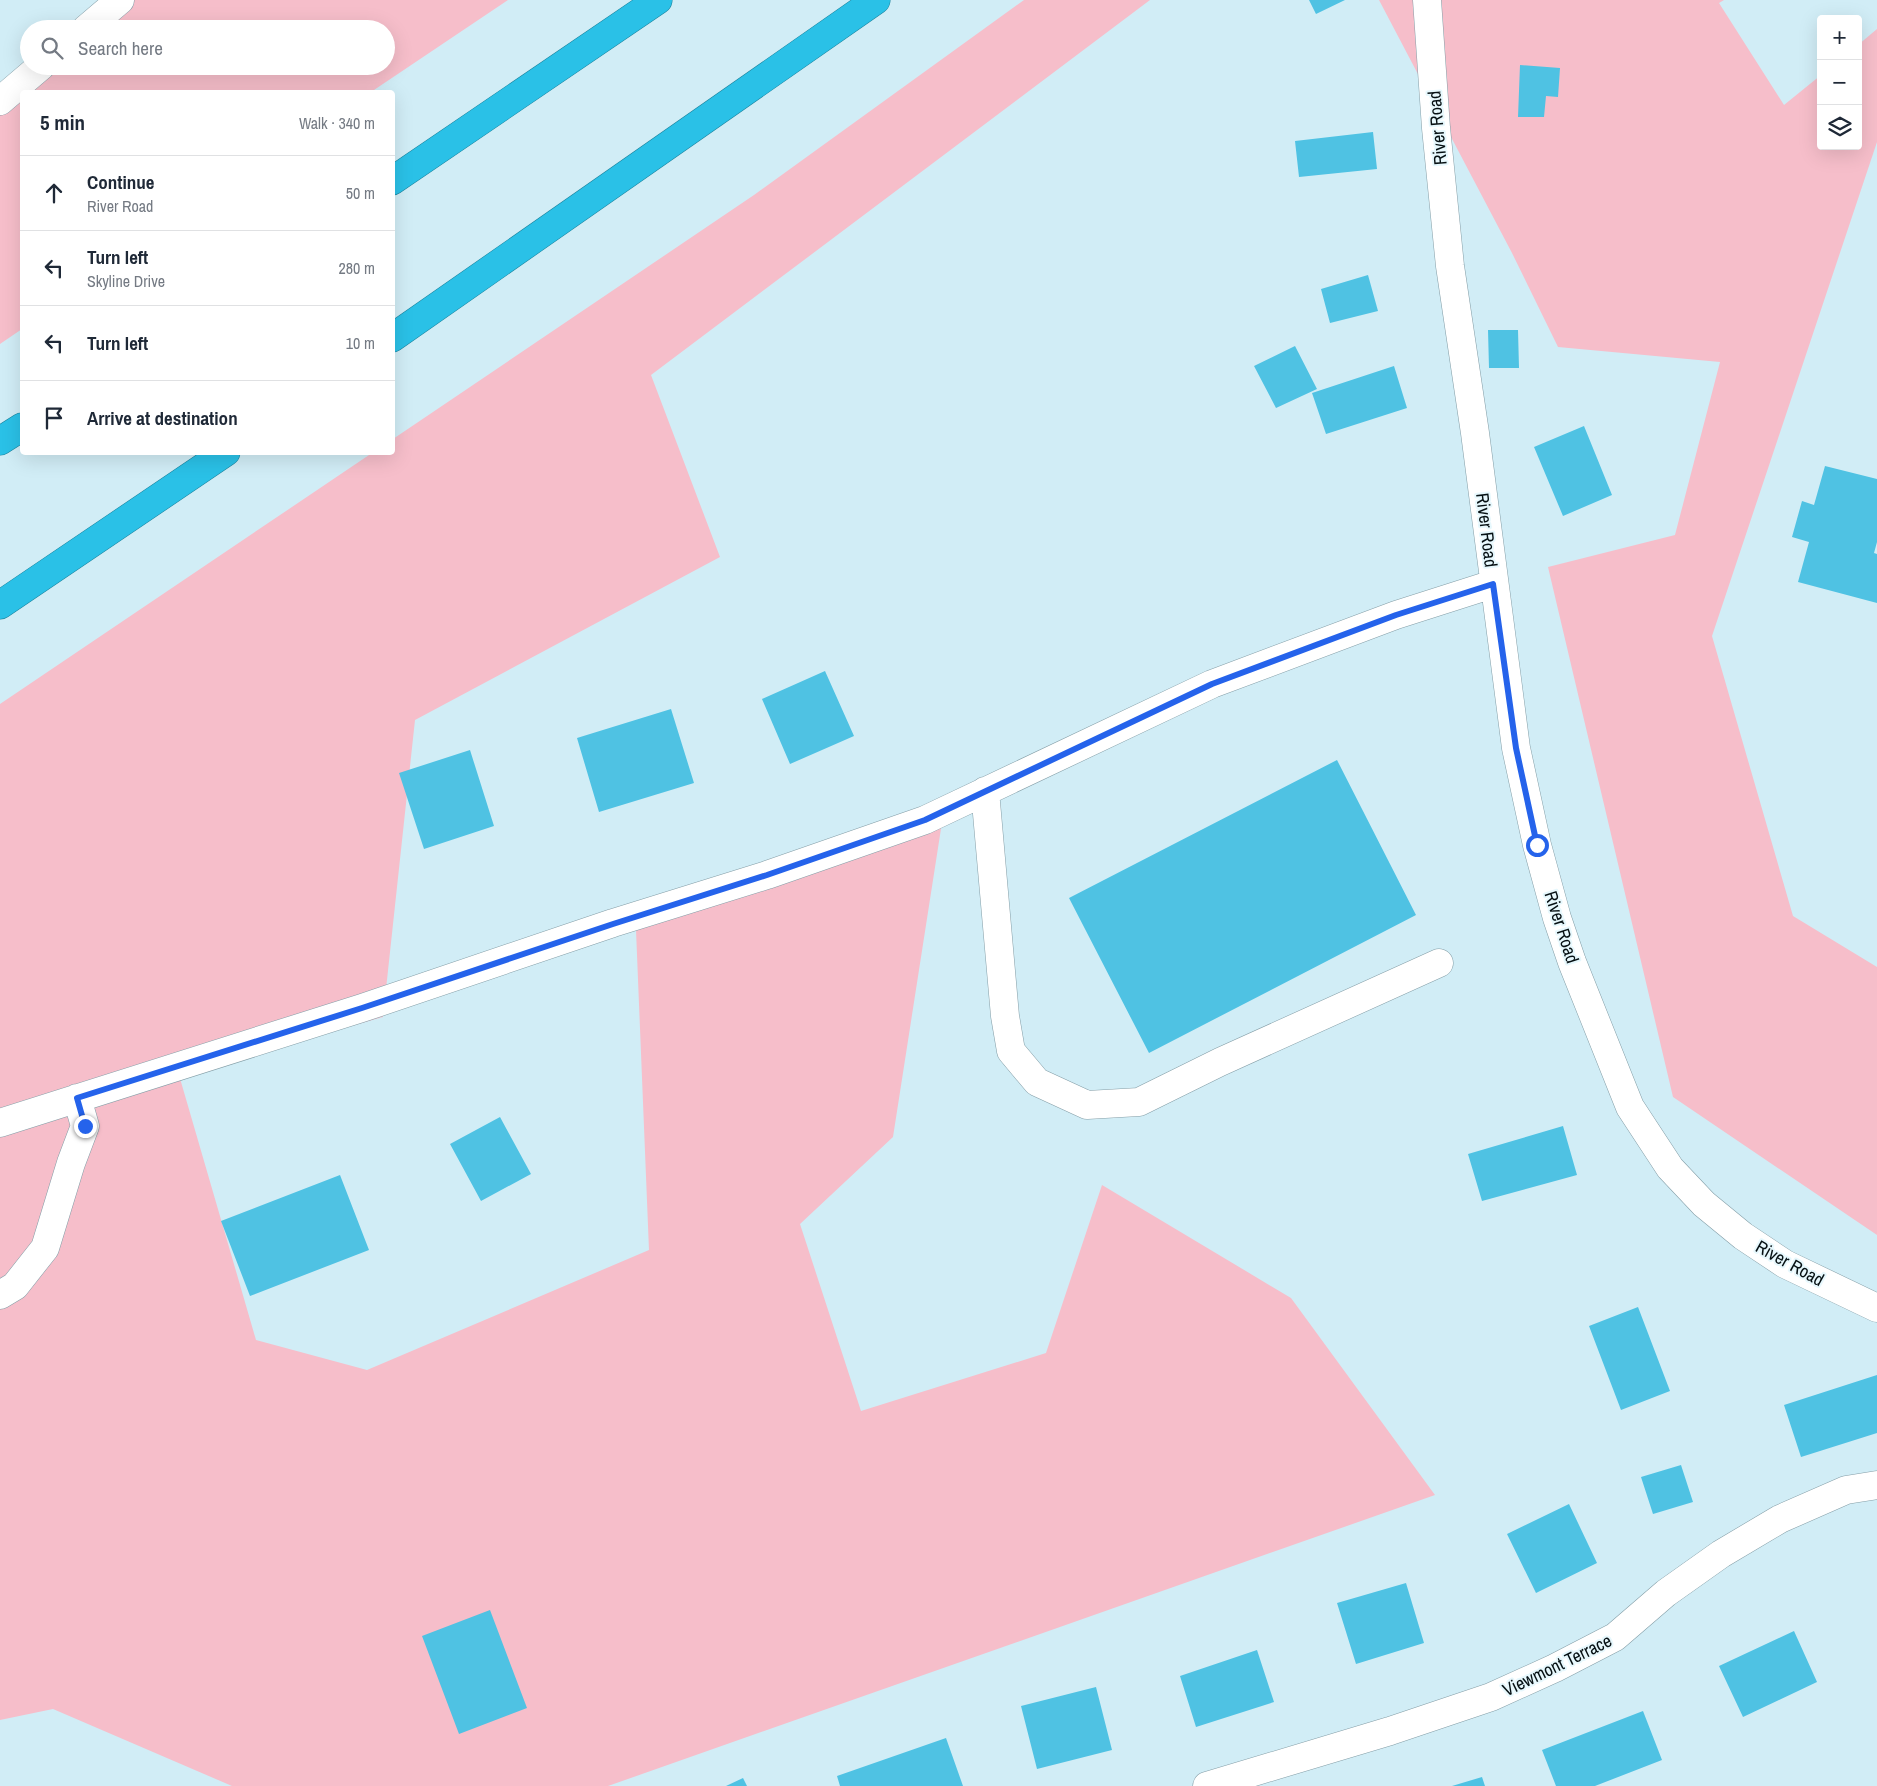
<!DOCTYPE html>
<html lang="en">
<head>
<meta charset="utf-8">
<style>
	body { margin:0; font-family:"Archivo Narrow",sans-serif; background:#f6f6f7; color:#1f2937 }
	.controls { position:absolute; right:15px; top:15px; display:grid; overflow:hidden; border-radius:5px; box-shadow:0 5px 20px #0002 }
	.controls button { width:45px; height:45px; display:grid; place-items:center; padding:0; border:0; border-bottom:1px solid #e0e1e3; background:#fff; color:#1f2937; font:25px sans-serif }
	.stop { position:absolute; width:15px; height:15px; margin:-11px; border:4px solid #2563eb; border-radius:50%; background:#fff }
	.stop.end { background:#2563eb; border-color:#fff; box-shadow:0 1px 5px #0008 }
	.list { margin:0; padding:0; list-style:none }
	h2 { display:flex; justify-content:space-between; align-items:center; height:65px; margin:0; padding:0 20px; font-size:21px }
	h2 small { font-size:16px; font-weight:400; color:#747a83 }
	.list li { display:grid; grid-template-columns:32px 1fr auto; gap:15px; align-items:center; box-sizing:border-box; height:75px; padding:0 20px; border-top:1px solid #e0e1e3 }
	.list b { display:block; font-size:19px; white-space:nowrap }
	.list p { margin:0; font-size:16px; white-space:nowrap; color:#747a83 }
	.list em { font-size:16px; font-style:normal; color:#747a83 }
	.icon { flex:none; width:28px; height:28px; fill:none; stroke:currentColor; stroke-width:2; stroke-linecap:round; stroke-linejoin:round }
	.map { position:relative; flex:none; width:1877px; height:1786px; overflow:hidden }
	.search { position:absolute; background:#fff; box-shadow:0 5px 20px #0002; left:20px; top:20px; width:375px; height:55px; display:flex; align-items:center; gap:12px; box-sizing:border-box; padding:0 18px; border-radius:28px; color:#747a83; font-size:19px }
	.panel { position:absolute; background:#fff; box-shadow:0 5px 20px #0002; left:20px; top:90px; width:375px; height:365px; border-radius:5px }
	.map>svg:first-child { display:block }
</style>
</head>
<body>
<div class="map">
<svg width="1877" height="1786" viewBox="0 0 1877 1786">
	<rect width="100%" height="100%" fill="#d1edf6"/>
	<path fill="#f6beca" d="M114,0H508L371,92H22V329L0,344V93L33,66H386V29H79Z
		M1024,0H1150L651,375L720,557L415,720L383,1017L179,1075L256,1340L367,1370L649,1250L636,930L945,803L893,1137L800,1224L861,1411L1046,1353L1102,1185L1291,1298L1435,1495L608,1786H232L53,1709L0,1720V704L372,453L392,452L393,439L754,195Z
		M1379,0H1724L1719,3L1784,105L1821,75V146H1858V45L1877,29V142L1712,636L1793,916L1877,967V1235L1673,1097L1548,567L1675,535L1720,362L1558,347L1512,253Z"/>
	<path fill="#4fc2e3" d="M1309,0H1345L1316,14Z
		M1520,65L1560,68L1558,97L1546,96L1544,117H1518Z
		M1373,132L1377,169L1299,177L1295,141Z
		M1368,275L1378,311L1330,323L1321,289Z
		M1488,330H1518L1519,368H1489Z
		M1295,346L1317,389L1276,408L1254,366Z
		M1394,366L1407,408L1326,434L1312,393Z
		M1584,426L1612,495L1563,516L1534,447Z
		M1825,466L1877,479V542L1874,553L1877,554V603L1798,582L1809,542L1792,537L1802,501L1814,505Z
		M825,671L854,736L790,764L762,699Z
		M671,709L694,783L599,812L577,738Z
		M470,750L494,826L424,849L399,773Z
		M1337,760L1416,915L1149,1053L1069,898Z
		M500,1117L531,1174L481,1201L450,1144Z
		M1563,1126L1577,1175L1482,1201L1468,1154Z
		M340,1175L369,1250L250,1296L221,1221Z
		M1638,1307L1670,1391L1621,1410L1589,1326Z
		M1877,1375V1433L1801,1457L1784,1405Z
		M1681,1465L1693,1502L1653,1514L1641,1477Z
		M1569,1504L1597,1563L1536,1593L1507,1534Z
		M1406,1583L1424,1643L1356,1664L1337,1603Z
		M490,1610L527,1708L459,1734L422,1636Z
		M1794,1631L1817,1682L1743,1717L1719,1666Z
		M1257,1650L1274,1702L1196,1727L1180,1676Z
		M1096,1687L1112,1750L1037,1769L1021,1706Z
		M1643,1711L1662,1760L1595,1786H1556L1542,1750Z
		M946,1738L963,1786H840L837,1776Z
		M1482,1777L1485,1786H1452Z
		M743,1778L747,1786H726Z"/>
	<g fill="none" stroke-linecap="round" stroke-linejoin="round">
		<g stroke="#849ea7" stroke-width="29">
			<path id="minor" d="M1427,0L1436,128L1450,266L1475,433L1516,748L1537,845L1557,918L1572,962L1630,1107L1670,1168L1704,1204L1743,1236L1785,1264L1877,1308
				M86,29L120,0
				M0,101L41,66
				M985,791L1005,1016L1011,1051L1037,1082L1087,1105L1139,1102L1220,1062L1439,963
				M0,1123L362,1008L613,923L767,875L925,820L1212,684L1396,615L1493,584
				M0,1295L15,1286L45,1248L71,1163L85,1126L77,1098
				M1207,1786L1390,1731L1491,1697L1555,1668L1615,1637L1666,1593L1721,1554L1780,1519L1846,1490L1877,1485"/>
		</g>
		<g stroke="#1d839d" stroke-width="29">
			<path id="highway" d="M392,181L658,0
				M392,338L876,0
				M0,441L22,427
				M0,605L226,452"/>
		</g>
		<use href="#minor" stroke="#fff" stroke-width="28"/>
		<use href="#highway" stroke="#2ac1e7" stroke-width="28"/>
	</g>
	<g fill="none" stroke-linecap="round" stroke-linejoin="round">
		<path stroke="#2563eb" stroke-width="6" d="M85,1126L77,1098L362,1008L613,924L767,875L925,820L1212,684L1396,615L1493,584L1516,748L1537,845"/>
	</g>
	<g text-anchor="middle" dominant-baseline="central" stroke-width="4" stroke-linejoin="round" paint-order="stroke">
		<g font-size="18" fill="#061013" stroke="#e7f8fd">
			<text transform="translate(1437 128) rotate(-95)">River Road</text>
			<text transform="translate(1487 530) rotate(83)">River Road</text>
			<text transform="translate(1562 927) rotate(72)">River Road</text>
			<text transform="translate(1790 1263) rotate(29)">River Road</text>
			<text transform="translate(1557 1665) rotate(-26)">Viewmont Terrace</text>
		</g>
	</g>
</svg>
<div class="controls">
<button>+</button>
<button>−</button>
<button><svg class="icon" aria-label="layers" viewBox="0 0 24 24"><path d="M12 4l9 5-9 5-9-5zM3 14l9 5 9-5"/></svg></button>
</div>
<div class="stop" style="left:1537px;top:845px"></div>
<div class="stop end" style="left:85px;top:1126px"></div>
<div class="search"><svg class="icon" aria-label="search" viewBox="0 0 24 24"><circle cx="10" cy="10" r="6"/><path d="M15 15l6 6"/></svg>Search here</div>
<section class="panel">
<h2>5 min<small>Walk · 340 m</small></h2>
<ul class="list">
<li><svg class="icon" aria-label="ahead" viewBox="0 0 24 24"><path d="M12 20V5M6 11l6-6 6 6"/></svg><div><b>Continue</b><p>River Road</p></div><em>50 m</em></li>
<li><svg class="icon" aria-label="left" viewBox="0 0 24 24"><path d="M17 20v-9H6M10 6l-5 5 5 5"/></svg><div><b>Turn left</b><p>Skyline Drive</p></div><em>280 m</em></li>
<li><svg class="icon" aria-label="left" viewBox="0 0 24 24"><path d="M17 20v-9H6M10 6l-5 5 5 5"/></svg><div><b>Turn left</b></div><em>10 m</em></li>
<li><svg class="icon" aria-label="arrive" viewBox="0 0 24 24"><path d="M6 21V4h12l-3 4 3 4H6"/></svg><div><b>Arrive at destination</b></div></li>
</ul>
</section>
</div>
</body>
</html>
